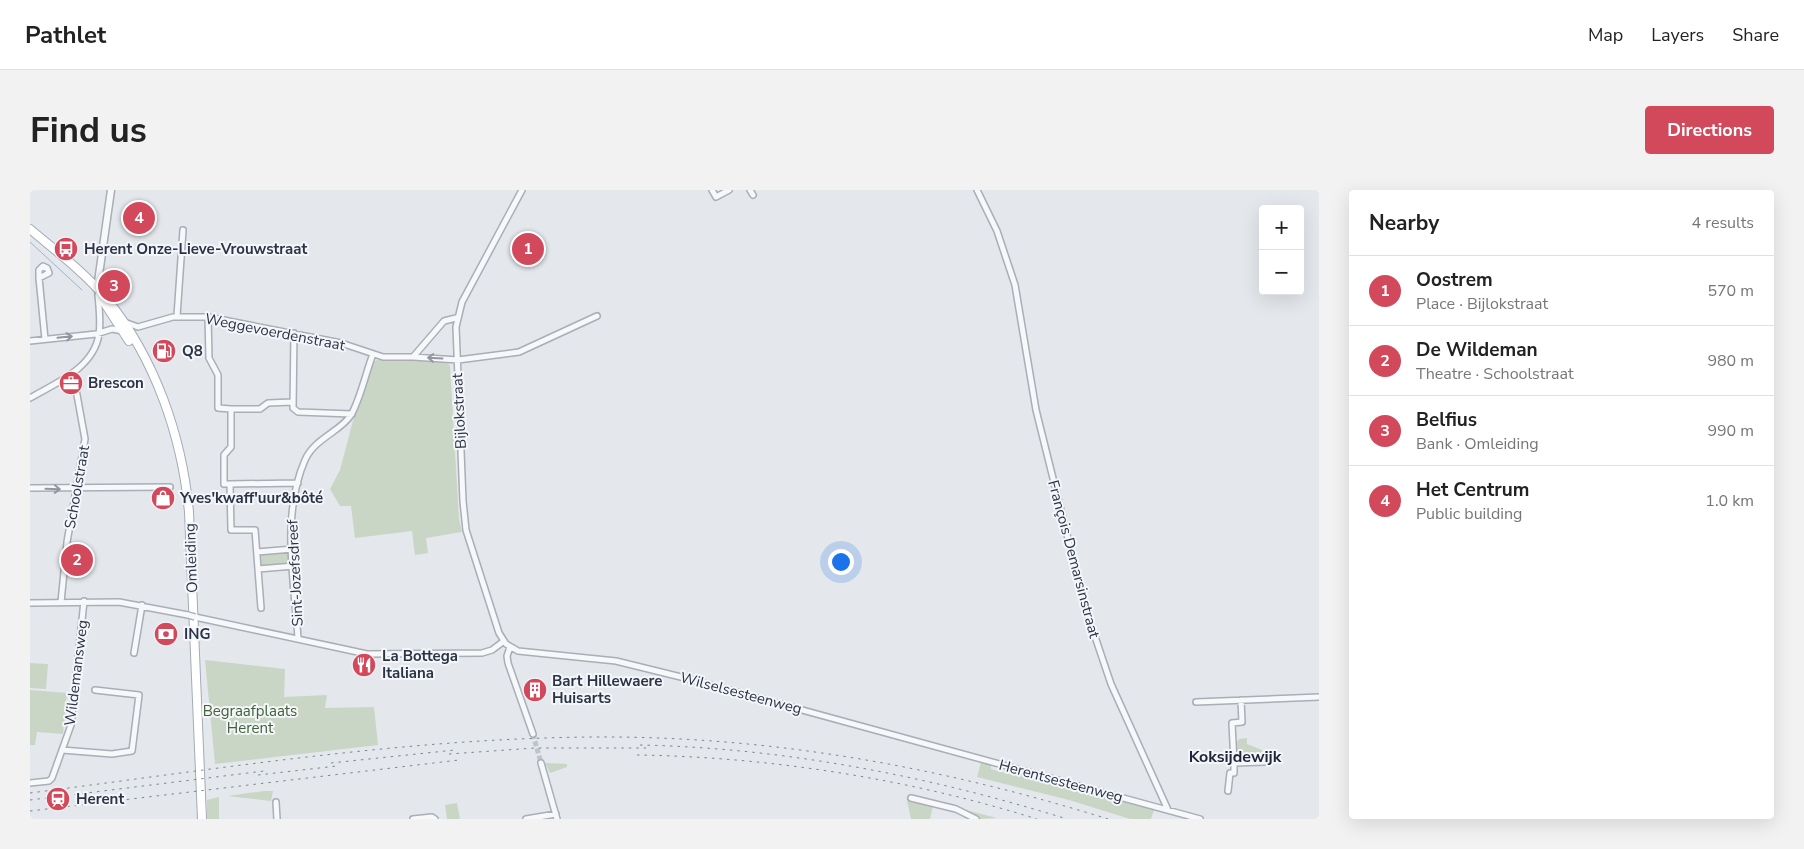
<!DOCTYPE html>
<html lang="en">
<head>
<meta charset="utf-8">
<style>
	body { margin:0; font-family:"Nunito Sans",sans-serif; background:#f2f2f2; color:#222 }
	.controls { position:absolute; right:15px; top:15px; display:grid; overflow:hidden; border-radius:5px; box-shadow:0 5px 20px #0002 }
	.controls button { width:45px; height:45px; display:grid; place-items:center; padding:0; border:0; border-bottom:1px solid #e0e0e0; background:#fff; color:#222; font:25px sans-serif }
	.you { position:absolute; left:810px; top:371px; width:18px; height:18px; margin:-12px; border:4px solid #fff; border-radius:50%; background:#1a73e8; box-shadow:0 0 0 8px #1a73e833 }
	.badge { display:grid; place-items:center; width:32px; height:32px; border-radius:50%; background:#d1495b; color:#fff; font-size:16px; font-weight:700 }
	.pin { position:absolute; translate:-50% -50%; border:2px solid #fff; box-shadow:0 1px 5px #0006 }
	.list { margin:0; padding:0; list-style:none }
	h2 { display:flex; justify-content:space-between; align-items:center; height:65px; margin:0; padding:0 20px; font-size:21px }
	h2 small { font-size:16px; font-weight:400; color:#767676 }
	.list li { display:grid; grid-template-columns:32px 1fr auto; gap:15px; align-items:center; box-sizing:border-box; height:70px; padding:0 20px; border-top:1px solid #e0e0e0 }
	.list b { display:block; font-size:19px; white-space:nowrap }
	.list p { margin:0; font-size:16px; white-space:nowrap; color:#767676 }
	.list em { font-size:16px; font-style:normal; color:#767676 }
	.map { position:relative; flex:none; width:1289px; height:629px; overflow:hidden; border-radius:5px }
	header { display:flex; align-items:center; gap:30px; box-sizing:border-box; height:70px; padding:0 25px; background:#fff; border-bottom:1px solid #e0e0e0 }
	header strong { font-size:24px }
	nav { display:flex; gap:28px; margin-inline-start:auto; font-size:18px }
	.intro { display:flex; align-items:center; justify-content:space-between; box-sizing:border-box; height:120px; padding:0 30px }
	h1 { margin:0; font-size:35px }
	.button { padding:12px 22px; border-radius:5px; background:#d1495b; color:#fff; font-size:18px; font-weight:700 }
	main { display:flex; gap:30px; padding:0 30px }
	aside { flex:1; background:#fff; border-radius:5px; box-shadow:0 5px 20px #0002 }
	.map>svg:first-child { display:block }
</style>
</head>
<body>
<header>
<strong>Pathlet</strong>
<nav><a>Map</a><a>Layers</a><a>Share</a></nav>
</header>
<div class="intro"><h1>Find us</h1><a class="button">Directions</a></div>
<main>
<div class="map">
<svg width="1289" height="629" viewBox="0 0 1289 629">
	<rect width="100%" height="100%" fill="#e4e7ec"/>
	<path fill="#c9d6c5" d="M347,170L416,171L420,176L429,329L432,342L396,348L398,363L385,365L382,341L325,348L321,316H310L300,299L310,280L325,223L343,172Z
		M258,362L259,374L229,376L228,364Z
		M175,470L255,479L254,507L297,505L295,518L344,517L348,555L185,574Z
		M0,473L18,474L16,499L0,498Z
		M0,500L37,503L33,544L7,542L5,555H0Z
		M1217,548V554L1232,560V563H1217V569L1208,570V566H1205V555L1209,549Z
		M951,572L961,575V579L978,584L979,580L1124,620L1121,629H1100L1039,610L947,587Z
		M515,573L537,574V577L520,583Z
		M234,601H243L241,611L198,606Z
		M189,607V629H177V610Z
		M877,611L903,616L900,629H881Z
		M427,613L430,629H417L415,615Z
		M932,619L967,628L949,629Z"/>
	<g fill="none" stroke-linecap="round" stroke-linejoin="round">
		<path stroke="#9fb4cc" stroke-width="1" d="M0,52L52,100"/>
		<path stroke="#bfc3cb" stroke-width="5" stroke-dasharray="5 2.5" stroke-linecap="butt" d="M503,544L511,573"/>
		<g stroke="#a9aeb7" stroke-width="8">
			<path id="minor" d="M492,0L432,112L426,137L433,311L436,340L469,443L476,454L488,461L586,471L659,489L1170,629
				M682,0L686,7L699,0
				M720,0L723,5
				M947,0L967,41L985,95L1006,220L1055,417L1081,494L1138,620
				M9,88L19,83L17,78L13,76L9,80V88L15,149
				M147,126L153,40
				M178,127L179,168L188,185V218L201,219V257L194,265V294H200L201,340H225L231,418
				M94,132L108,137L143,127H178L311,153L353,167H383L414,131L426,128
				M264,143L263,218L268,222L322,224
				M0,151L66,144L82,139L93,141
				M383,167L428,170L489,162L567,126
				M0,208C26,193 64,178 69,144C71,132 69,117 68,105
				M201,219H230L238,213L262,212
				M200,294L268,293
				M0,298L140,297
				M227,362L263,359
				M228,379L264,376
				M31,412L37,352L55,249L43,183
				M0,413L89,412L158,425
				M165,427L337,464L452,463L462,460L474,451
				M268,448C264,390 251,325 275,270C285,248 310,242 321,225C330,210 336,182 343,164
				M480,457L477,466L478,473L503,544
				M104,463L112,415
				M1166,512L1289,507
				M32,560L82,564L102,561L109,505L65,500
				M511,573L527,629
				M1204,573L1202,533L1212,532L1211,510
				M0,593L19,591L22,588L41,535L54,411
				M1198,601L1200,583H1204V573L1235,572
				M881,608L926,619L946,629
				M246,612L247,629
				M383,629L402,627L405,629
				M496,629L526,624"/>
		</g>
		<g stroke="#a9aeb7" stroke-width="9">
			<path id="tertiary" d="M67,99L81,0"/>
		</g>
		<g stroke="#a3abb8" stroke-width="10">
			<path id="primary" d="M0,39C26,61 54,82 76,108C125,168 152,246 159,322L172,629
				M70,106L99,151"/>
		</g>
		<use href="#minor" stroke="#f7f8fa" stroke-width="5"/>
		<use href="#tertiary" stroke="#f7f8fa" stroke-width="6"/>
		<use href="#primary" stroke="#fff" stroke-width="8"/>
		<path stroke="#7d8696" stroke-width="1" stroke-dasharray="2.5 5" stroke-linecap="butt" d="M610,555C755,558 898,586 1037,629
			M419,564L505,558H616
			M607,565C741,567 879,589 1007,629
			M301,573L425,560
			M228,585L307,576
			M0,603C188,579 377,548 566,547C741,546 911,577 1078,629
			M0,610L234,581
			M0,621L429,570"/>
		<g stroke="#a9aeb7" stroke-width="8" stroke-linecap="butt">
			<path id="minor-bridge" d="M158,425L165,427"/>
		</g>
		<use href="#minor-bridge" stroke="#f7f8fa" stroke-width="5"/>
	</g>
	<defs><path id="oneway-shaft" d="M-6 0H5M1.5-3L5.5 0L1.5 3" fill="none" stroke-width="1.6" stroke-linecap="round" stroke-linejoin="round" transform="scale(1.25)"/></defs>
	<g stroke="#9196a0">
		<use href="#oneway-shaft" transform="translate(35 147) rotate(-6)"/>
		<use href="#oneway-shaft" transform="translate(405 168) rotate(-177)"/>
		<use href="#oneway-shaft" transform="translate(23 299) rotate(2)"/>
	</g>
	<defs>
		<g id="bus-disc" transform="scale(1.25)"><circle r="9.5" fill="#d1495b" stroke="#f4f6f9"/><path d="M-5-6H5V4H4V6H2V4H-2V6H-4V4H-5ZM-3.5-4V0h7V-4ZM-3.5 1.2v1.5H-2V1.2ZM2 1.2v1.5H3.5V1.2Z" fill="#fff"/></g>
		<g id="fuel-disc" transform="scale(1.25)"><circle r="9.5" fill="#d1495b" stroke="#f4f6f9"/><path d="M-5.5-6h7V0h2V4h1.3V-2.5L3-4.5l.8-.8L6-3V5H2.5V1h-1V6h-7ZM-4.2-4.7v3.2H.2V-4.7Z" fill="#fff"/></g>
		<g id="office-disc" transform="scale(1.25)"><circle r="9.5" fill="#d1495b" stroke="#f4f6f9"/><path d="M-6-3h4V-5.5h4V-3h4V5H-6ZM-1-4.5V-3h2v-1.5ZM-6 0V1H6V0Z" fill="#fff"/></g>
		<g id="shop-disc" transform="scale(1.25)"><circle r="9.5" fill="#d1495b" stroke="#f4f6f9"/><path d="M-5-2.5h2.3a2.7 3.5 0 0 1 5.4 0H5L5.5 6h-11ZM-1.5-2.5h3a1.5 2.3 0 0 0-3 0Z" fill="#fff"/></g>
		<g id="bank-disc" transform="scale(1.25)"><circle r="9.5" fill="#d1495b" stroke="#f4f6f9"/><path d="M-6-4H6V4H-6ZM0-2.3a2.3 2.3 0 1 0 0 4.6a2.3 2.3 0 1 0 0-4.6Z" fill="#fff"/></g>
		<g id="restaurant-disc" transform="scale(1.25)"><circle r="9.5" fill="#d1495b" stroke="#f4f6f9"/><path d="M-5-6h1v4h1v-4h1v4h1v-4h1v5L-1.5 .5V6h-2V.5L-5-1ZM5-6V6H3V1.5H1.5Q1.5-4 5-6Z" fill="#fff"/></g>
		<g id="building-disc" transform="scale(1.25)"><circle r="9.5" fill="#d1495b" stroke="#f4f6f9"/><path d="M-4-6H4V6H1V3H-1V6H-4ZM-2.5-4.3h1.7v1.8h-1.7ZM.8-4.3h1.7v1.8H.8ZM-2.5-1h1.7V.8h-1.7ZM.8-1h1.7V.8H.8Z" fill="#fff"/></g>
		<g id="station-disc" transform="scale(1.25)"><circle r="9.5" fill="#d1495b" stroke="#f4f6f9"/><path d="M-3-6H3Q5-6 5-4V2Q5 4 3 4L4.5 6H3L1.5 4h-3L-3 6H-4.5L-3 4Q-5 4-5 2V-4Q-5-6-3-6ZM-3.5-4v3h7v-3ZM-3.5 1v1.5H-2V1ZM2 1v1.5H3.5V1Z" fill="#fff"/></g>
	</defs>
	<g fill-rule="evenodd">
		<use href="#bus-disc" x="36" y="59"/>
		<use href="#fuel-disc" x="134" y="161"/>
		<use href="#office-disc" x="41" y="193"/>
		<use href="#shop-disc" x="133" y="308"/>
		<use href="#bank-disc" x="136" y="444"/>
		<use href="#restaurant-disc" x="334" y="475"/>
		<use href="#building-disc" x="505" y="500"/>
		<use href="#station-disc" x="28" y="609"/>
	</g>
	<g text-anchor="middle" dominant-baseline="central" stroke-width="4" stroke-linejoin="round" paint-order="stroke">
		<g font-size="15" font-weight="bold" fill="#2b3445" stroke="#f4f6f9" text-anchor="start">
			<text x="54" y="59">Herent Onze-Lieve-Vrouwstraat</text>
			<text x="152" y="161">Q8</text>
			<text x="58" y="193">Brescon</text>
			<text x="150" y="308">Yves'kwaff'uur&amp;bôté</text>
			<text x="154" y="444">ING</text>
			<text x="352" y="466">La Bottega<tspan x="352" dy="17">Italiana</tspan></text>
			<text x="522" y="491">Bart Hillewaere<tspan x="522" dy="17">Huisarts</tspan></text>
			<text x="46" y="609">Herent</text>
		</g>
		<g font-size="15" fill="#2b3445" stroke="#f4f6f9">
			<text transform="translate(245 142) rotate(11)">Weggevoerdenstraat</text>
			<text transform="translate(429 221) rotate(-93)">Bijlokstraat</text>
			<text transform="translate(47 297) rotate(-80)">Schoolstraat</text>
			<text transform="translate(161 368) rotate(-92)">Omleiding</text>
			<text transform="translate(1044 369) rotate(75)">François Demarsinstraat</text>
			<text transform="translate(265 383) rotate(-93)">Sint-Jozefsdreef</text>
			<text transform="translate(46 483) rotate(-83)">Wildemansweg</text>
			<text transform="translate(711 503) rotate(15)">Wilselsesteenweg</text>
			<text transform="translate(1031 591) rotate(15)">Herentsesteenweg</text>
		</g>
		<g font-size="15" fill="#3f6138" stroke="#f4f6f9">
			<text x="220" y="521">Begraafplaats<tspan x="220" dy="17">Herent</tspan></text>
		</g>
		<g font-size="16" font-weight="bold" fill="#1d2536" stroke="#f4f6f9">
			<text x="1205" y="567">Koksijdewijk</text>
		</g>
	</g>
</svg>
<div class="controls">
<button>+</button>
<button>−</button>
</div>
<div class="you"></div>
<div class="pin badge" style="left:498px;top:59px">1</div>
<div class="pin badge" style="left:47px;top:370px">2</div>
<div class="pin badge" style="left:84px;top:96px">3</div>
<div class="pin badge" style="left:109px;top:28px">4</div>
</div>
<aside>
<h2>Nearby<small>4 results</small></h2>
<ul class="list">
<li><span class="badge">1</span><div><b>Oostrem</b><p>Place · Bijlokstraat</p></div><em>570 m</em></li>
<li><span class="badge">2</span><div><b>De Wildeman</b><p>Theatre · Schoolstraat</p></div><em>980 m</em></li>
<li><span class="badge">3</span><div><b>Belfius</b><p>Bank · Omleiding</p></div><em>990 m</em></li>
<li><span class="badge">4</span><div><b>Het Centrum</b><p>Public building</p></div><em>1.0 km</em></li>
</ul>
</aside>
</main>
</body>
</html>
